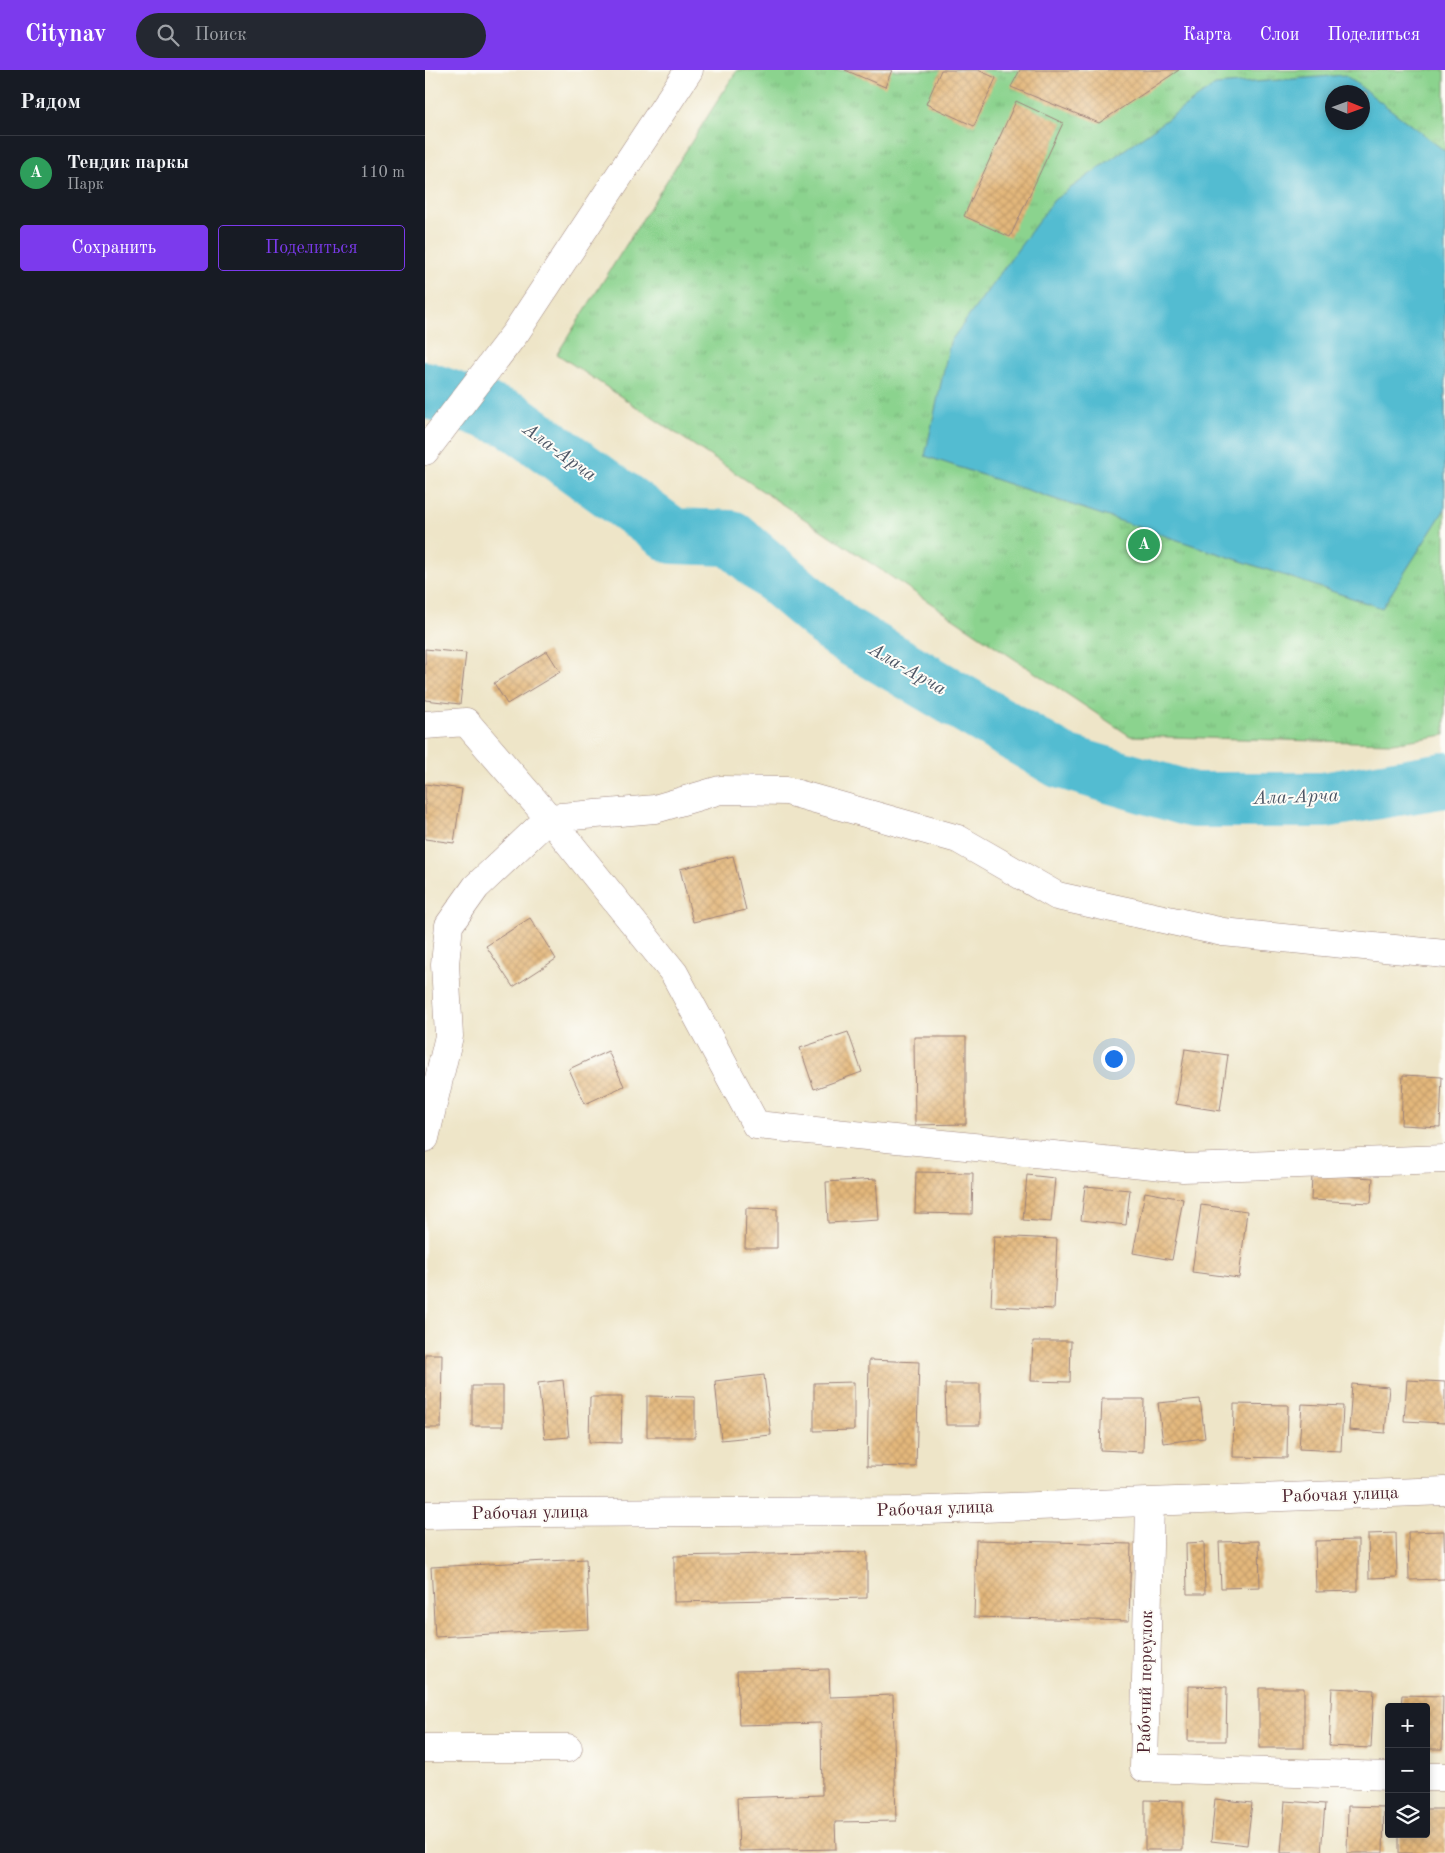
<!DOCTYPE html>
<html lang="ru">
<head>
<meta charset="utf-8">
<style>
	body { margin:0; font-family:"Old Standard TT",serif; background:#242831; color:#f1f3f6 }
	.controls { position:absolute; right:15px; bottom:15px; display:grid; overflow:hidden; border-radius:5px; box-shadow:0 2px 8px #0003 }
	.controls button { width:45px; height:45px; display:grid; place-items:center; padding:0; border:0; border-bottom:1px solid #363941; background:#171b24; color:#f1f3f6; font:25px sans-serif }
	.compass { position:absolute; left:900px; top:15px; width:45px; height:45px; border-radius:50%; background:#171b24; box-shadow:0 2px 8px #0003; rotate:91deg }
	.you { position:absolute; left:688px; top:988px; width:18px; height:18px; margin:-12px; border:4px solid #fff; border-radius:50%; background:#1a73e8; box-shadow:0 0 0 8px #1a73e833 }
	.badge { display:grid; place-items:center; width:32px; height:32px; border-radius:50%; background:#7c3aed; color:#fff; font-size:16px; font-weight:700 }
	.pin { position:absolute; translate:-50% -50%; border:2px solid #fff; box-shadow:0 1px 5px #0006 }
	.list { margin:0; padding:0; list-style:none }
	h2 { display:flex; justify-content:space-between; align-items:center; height:65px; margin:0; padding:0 20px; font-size:21px }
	h2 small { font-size:16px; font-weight:400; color:#9ea1a6 }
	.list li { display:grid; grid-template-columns:32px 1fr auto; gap:15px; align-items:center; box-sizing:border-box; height:75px; padding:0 20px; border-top:1px solid #363941 }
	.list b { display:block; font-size:19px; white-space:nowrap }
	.list p { margin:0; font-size:16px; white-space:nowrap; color:#9ea1a6 }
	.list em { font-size:16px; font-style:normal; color:#9ea1a6 }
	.actions { display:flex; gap:10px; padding:15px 20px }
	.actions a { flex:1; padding:11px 0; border:1px solid #7c3aed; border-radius:5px; text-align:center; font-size:18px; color:#7c3aed }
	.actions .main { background:#7c3aed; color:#fff }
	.icon { flex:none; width:28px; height:28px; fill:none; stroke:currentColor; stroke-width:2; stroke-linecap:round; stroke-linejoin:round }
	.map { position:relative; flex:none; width:1020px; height:1783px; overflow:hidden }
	header { display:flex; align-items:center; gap:30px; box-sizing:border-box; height:70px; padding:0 25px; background:#7c3aed; color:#fff }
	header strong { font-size:24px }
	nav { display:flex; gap:28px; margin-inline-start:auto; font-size:18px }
	.search { width:350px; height:45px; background:#242831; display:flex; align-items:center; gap:12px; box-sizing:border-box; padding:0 18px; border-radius:28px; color:#9ea1a6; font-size:19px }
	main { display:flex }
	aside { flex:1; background:#171b24 }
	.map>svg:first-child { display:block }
</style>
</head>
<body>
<header>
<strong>Citynav</strong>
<div class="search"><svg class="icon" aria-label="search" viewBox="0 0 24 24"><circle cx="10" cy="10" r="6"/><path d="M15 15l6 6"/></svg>Поиск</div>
<nav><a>Карта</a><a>Слои</a><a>Поделиться</a></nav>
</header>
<main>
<aside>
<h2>Рядом<small></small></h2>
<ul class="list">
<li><span class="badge" style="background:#2e9e5b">A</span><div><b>Тендик паркы</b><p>Парк</p></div><em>110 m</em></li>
</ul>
<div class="actions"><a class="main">Сохранить</a><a>Поделиться</a></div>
</aside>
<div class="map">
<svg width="1020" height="1783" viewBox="0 0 1020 1783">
	<defs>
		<pattern id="park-tufts" width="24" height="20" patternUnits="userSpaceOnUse" patternTransform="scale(1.25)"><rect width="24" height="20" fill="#8bd38e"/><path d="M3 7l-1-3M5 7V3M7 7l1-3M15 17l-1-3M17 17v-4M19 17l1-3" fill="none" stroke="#79b57b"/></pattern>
		<pattern id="building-cross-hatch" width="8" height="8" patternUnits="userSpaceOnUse" patternTransform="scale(1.25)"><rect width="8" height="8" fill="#e3b77c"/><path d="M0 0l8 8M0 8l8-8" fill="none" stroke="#c49d6b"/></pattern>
	</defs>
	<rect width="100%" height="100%" fill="#fdfcf7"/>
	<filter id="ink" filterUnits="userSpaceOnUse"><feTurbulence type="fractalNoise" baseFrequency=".02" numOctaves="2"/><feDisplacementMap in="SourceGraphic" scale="10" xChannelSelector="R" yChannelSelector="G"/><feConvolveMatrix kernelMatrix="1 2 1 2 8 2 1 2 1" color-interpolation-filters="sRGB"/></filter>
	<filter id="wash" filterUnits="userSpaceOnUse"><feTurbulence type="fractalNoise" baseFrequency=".0096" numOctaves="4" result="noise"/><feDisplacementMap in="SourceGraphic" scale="20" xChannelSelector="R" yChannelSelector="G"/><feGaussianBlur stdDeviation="1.12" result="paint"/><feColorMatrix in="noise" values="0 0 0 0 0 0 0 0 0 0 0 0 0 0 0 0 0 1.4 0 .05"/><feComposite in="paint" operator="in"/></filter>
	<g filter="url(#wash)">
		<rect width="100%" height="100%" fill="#eee5c8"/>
		<path fill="url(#park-tufts)" stroke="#6a795c" fill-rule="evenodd" d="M312,0H1020V665L967,673L705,666L132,284ZM908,22H938V52H908Z"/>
		<path fill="#53bcd1" stroke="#4e6e7e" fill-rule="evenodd" d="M920,5L1020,81V439L957,538L500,386L525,272L629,130L790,15ZM908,22H938V52H908Z"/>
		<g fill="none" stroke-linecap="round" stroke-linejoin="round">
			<path stroke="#53bcd1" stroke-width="56" d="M0,319L87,350L248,466L306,468L418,563L636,691L768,730H899L1020,710"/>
		</g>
		<g id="blocks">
			<path fill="url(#building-cross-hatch)" d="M420,0H467L460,17Z
				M516,0H553L571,8L549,56L501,34Z
				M595,0H754L674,53L586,17Z
				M591,31L638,53L585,167L539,146Z
				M0,579L41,583L35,634L0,630Z
				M122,581L135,602L82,634L69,613Z
				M0,714L37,719L29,773L0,769Z
				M308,786L321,840L268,852L255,799Z
				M105,848L131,889L88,917L61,876Z
				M423,962L437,1002L389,1019L375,978Z
				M489,967H541V1054L490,1055Z
				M760,979L803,985L795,1041L751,1034Z
				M183,981L199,1016L160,1034L144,999Z
				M978,1005L1017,1007L1015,1057L976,1055Z
				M491,1102L548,1103L547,1144L490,1143Z
				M887,1104L948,1108L946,1133L886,1130Z
				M602,1105L630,1108L626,1152L598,1150Z
				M451,1109L454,1150L403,1153L401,1112Z
				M660,1116L705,1120L701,1155L656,1150Z
				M720,1122L758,1129L747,1190L708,1183Z
				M776,1135L822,1141L814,1208L767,1202Z
				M321,1138L352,1139V1178H320Z
				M569,1166L632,1169L629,1239L566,1236Z
				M608,1271H646L645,1312L606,1311Z
				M0,1284H17L16,1358H0Z
				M444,1290L494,1292L491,1397L442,1396Z
				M339,1305L346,1365L296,1370L290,1311Z
				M138,1310L144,1367L120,1369L113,1313Z
				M982,1310L1020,1312V1353L979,1351Z
				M429,1312V1360L389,1361V1313Z
				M520,1314H555V1355H521Z
				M927,1314L964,1317L960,1363L924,1360Z
				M47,1316H78V1356H47Z
				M222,1326L270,1327V1367H222Z
				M165,1327H197L196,1373L164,1372Z
				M677,1329H719L718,1382L675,1380Z
				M775,1329L780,1368L738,1373L733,1333Z
				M809,1334L863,1335L862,1388L808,1387Z
				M877,1334L918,1336L916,1381L874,1379Z
				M1019,1461L1020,1509L984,1510L983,1462Z
				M971,1463L972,1507L944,1508L943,1464Z
				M551,1470L706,1474L704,1551L549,1547Z
				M933,1470V1521L891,1522L890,1471Z
				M834,1471L835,1517L796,1518L794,1472Z
				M779,1472L780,1524H762L761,1473Z
				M442,1482V1528L249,1532V1486Z
				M161,1489L164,1559L10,1567L6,1497Z
				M404,1599L405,1627L468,1625L471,1751L410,1752L411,1779L314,1781L312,1728L397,1725L396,1653L314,1655L312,1601Z
				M764,1616L802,1617L801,1671H763Z
				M834,1618H879V1678H834Z
				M907,1618L949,1620L946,1678L904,1676Z
				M977,1625L1018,1626L1017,1679H1001V1637H976Z
				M790,1729L827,1733L822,1775L786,1771Z
				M720,1730L758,1731V1780H720Z
				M860,1731L900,1734L896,1783H856Z
				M923,1736L959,1737L958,1783H922Z
				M1001,1739H1020V1783H974V1764H1001Z"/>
		</g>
	</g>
	<g filter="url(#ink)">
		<use href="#blocks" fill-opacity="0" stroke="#9c827a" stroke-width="1"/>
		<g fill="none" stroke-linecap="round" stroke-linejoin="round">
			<g stroke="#9c827a" stroke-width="29">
				<path id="minor" d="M0,381L91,262L264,0
					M0,655L41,652L124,748L249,903L331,1055L758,1098L1020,1089
					M0,1068L24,966L20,894L24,855L51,817L124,748L230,739L295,720L362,721L533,769L632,826L798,862L1020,884
					M725,1432L719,1698L964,1706
					M0,1445L118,1443L477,1441L1020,1421
					M0,1678H143
					M1001,1707H1020"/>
			</g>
			<use href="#minor" stroke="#fff" stroke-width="28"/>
		</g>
	</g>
	<g text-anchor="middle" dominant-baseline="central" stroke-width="4" stroke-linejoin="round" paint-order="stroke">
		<g font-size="18" fill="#4a1f2b" stroke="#fdfcf7">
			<text transform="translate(915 1425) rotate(-2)">Рабочая улица</text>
			<text transform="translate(510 1439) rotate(-2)">Рабочая улица</text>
			<text transform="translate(105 1443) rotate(-1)">Рабочая улица</text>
			<text transform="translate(721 1612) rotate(-89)">Рабочий переулок</text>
		</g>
		<g font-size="19" font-style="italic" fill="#4d5665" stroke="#fdfcf7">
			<text transform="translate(134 383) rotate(36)">Ала-Арча</text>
			<text transform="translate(482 600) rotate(30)">Ала-Арча</text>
			<text transform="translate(871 728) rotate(-2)">Ала-Арча</text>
		</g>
	</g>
</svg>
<div class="controls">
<button>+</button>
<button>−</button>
<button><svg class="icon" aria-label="layers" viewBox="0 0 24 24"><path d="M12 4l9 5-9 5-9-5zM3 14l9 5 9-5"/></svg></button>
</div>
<svg class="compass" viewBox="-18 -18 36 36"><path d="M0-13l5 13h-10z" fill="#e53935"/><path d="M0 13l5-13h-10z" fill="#9ea1a6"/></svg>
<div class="you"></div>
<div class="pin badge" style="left:719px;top:475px;background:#2e9e5b">A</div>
</div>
</main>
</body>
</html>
